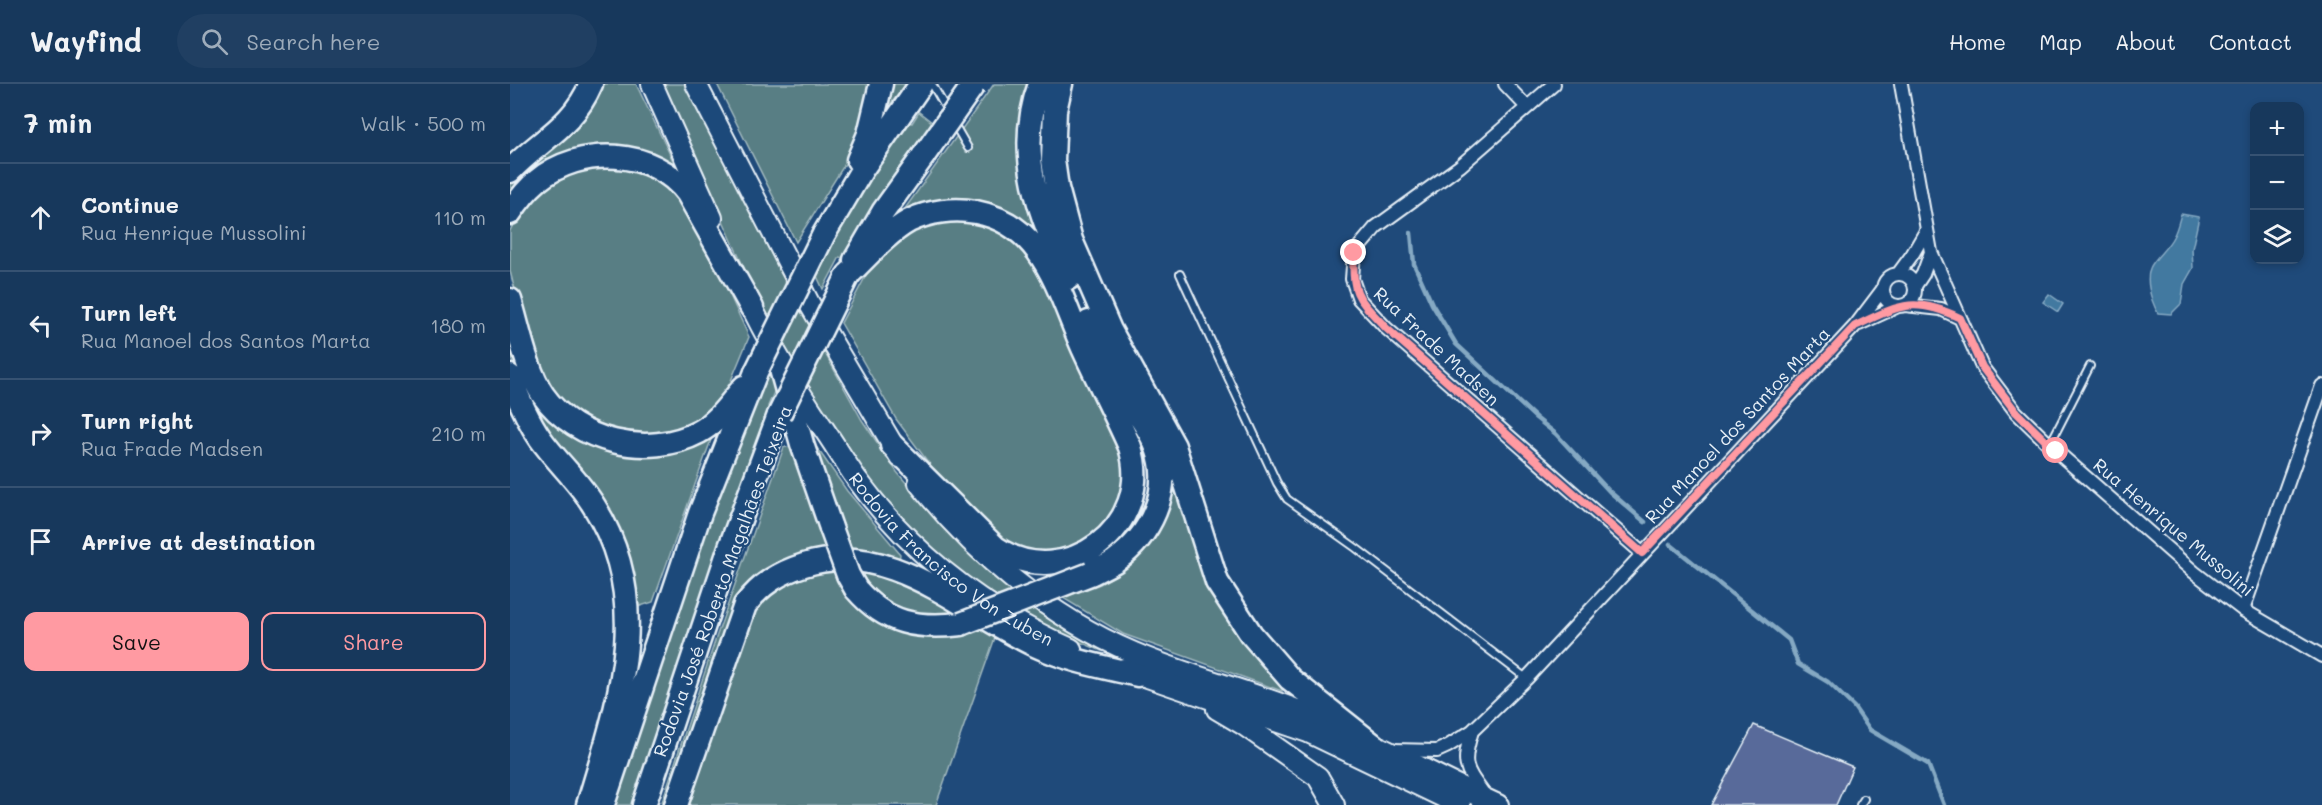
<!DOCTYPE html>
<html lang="en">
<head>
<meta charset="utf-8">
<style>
	body { margin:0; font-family:Mali,sans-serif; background:#203f62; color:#f1f3f6 }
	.controls { position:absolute; right:18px; top:18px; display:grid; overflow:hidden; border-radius:12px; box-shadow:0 3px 9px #0003 }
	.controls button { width:54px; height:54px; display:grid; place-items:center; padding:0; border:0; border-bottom:2px solid #365272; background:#17385c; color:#f1f3f6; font:30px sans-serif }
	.stop { position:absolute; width:18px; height:18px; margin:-14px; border:4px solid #ff9aa2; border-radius:50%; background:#fff }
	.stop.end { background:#ff9aa2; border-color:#fff; box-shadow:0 2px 6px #0008 }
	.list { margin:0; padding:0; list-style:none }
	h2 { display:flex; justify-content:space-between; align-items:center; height:78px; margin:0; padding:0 24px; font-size:26px }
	h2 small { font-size:20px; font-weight:400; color:#9eacbb }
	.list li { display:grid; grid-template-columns:39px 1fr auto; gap:18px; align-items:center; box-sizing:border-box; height:108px; padding:0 24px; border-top:2px solid #365272 }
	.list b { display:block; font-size:22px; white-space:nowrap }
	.list p { margin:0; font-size:20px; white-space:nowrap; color:#9eacbb }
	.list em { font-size:20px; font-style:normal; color:#9eacbb }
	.actions { display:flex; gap:12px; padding:18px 24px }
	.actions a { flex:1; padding:14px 0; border:2px solid #ff9aa2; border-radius:12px; text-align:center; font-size:21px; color:#ff9aa2 }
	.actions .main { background:#ff9aa2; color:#111 }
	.icon { flex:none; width:33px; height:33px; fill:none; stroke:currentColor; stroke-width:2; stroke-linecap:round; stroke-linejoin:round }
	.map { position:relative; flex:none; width:1812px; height:721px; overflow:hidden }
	header { display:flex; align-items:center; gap:36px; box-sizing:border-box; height:84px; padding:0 30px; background:#17385c; border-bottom:2px solid #365272 }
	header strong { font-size:28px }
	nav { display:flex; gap:33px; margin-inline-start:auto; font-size:21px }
	.search { width:420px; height:54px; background:#203f62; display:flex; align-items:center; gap:15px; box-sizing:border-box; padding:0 21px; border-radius:33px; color:#9eacbb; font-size:22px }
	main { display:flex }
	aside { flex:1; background:#17385c }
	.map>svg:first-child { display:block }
</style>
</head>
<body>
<header>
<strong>Wayfind</strong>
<div class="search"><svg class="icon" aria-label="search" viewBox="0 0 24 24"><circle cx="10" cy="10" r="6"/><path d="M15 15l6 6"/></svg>Search here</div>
<nav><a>Home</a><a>Map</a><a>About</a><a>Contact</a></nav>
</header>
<main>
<aside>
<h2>7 min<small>Walk · 500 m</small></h2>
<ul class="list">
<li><svg class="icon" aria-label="ahead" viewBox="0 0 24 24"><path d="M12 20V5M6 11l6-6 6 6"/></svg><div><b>Continue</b><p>Rua Henrique Mussolini</p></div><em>110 m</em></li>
<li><svg class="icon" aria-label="left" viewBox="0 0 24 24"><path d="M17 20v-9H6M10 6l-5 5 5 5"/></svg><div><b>Turn left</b><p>Rua Manoel dos Santos Marta</p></div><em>180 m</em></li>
<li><svg class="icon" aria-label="right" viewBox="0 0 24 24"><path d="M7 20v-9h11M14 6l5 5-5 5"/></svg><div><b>Turn right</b><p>Rua Frade Madsen</p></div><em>210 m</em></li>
<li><svg class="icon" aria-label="arrive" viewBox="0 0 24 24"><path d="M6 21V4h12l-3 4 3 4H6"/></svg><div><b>Arrive at destination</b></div></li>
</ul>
<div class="actions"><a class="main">Save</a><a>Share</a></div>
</aside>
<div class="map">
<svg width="1812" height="721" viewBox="0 0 1812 721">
	<rect width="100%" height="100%" fill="#1f4a7a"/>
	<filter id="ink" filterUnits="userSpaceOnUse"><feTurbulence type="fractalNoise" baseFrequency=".0167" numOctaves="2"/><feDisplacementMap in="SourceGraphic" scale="12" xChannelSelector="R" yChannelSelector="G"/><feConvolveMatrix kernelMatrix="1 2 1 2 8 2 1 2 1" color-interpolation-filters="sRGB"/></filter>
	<g filter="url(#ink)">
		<path fill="#597e84" stroke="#a0b8be" stroke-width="1.5" d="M89,0H126L164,79L162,82L116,65L0,116V97Z
			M152,0H177L270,188L352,336L387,388L433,443L478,486L593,564L592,567C551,551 512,533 475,507C376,439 305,331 253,224C217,151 188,74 152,0Z
			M207,0H365L343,67L286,158Z
			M380,0H396L376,26Z
			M484,0H522L533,157L501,134L384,140Z
			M409,28L423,39C398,88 357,126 332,175L330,173L313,205L305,188C333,136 364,86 399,38L402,39Z
			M94,77L162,99L190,146L239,253L215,311L194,335L159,350L123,352L68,333L40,306L31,287L3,199L0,187V147L6,134L36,98Z
			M438,135L480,140L512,160L530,187L584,313L615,371L612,419L581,456L539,472L497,462L444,413L386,335L331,239L360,184L397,146Z
			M0,245L63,348L202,353L143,518L124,524L39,352L11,302L0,271Z
			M255,285L271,292L258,322L260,324L126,721H103L178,489Z
			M298,351L337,407L390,470L389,478L341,465Z
			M274,363L287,364L317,467L251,492L161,721H151L207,551Z
			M661,388L688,472L773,598L772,607L613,550L553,514L590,500L608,490L633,466Z
			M325,484L363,530L478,542L487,548L426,721H178L206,621L238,529L277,494Z
			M350,485L368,488L451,527C410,539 367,527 350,485Z"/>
		<path fill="#4379a0" stroke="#85a9c3" stroke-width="1.5" d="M1671,130L1689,133L1682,165L1683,184L1674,200L1671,220L1661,230L1648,229C1641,217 1633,192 1643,179C1649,170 1658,163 1663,153C1667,146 1669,137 1671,130Z
			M1539,210L1553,220L1548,228L1533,218Z"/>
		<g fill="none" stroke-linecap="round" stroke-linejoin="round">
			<path stroke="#85a9c3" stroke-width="4.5" d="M901,149L904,180L922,220L946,260L1026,334L1046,350L1100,408L1135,438
				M1160,460L1279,556L1288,580L1318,598L1344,623L1360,646L1418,680L1434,721"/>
		</g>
		<path fill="#586b9a" stroke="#e8f1f8" stroke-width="1.5" d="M1244,641L1343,683L1326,721H1201Z"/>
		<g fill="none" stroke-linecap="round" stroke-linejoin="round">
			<g stroke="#e8f1f8" stroke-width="10">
				<path id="service" d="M422,0L439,30
					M443,38L458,64
					M670,190L767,399L777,415L846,464L1016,594
					M1540,360L1580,282
					M1350,721L1354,715"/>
			</g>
			<g stroke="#e8f1f8" stroke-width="16">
				<path id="minor" d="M995,0L1016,22
					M1044,0L950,82L866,143L844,169L842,195L849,215L876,244L1132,469
					M1391,0L1421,168L1472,283L1506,328L1546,367L1684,488L1733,526L1812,572
					M1373 206a16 16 0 1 1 32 0a16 16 0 1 1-32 0Z
					M1388,190L1402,171L1416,147
					M1405,202L1413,190L1421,168
					M1395,221L1431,225L1450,234
					M1349,240L1388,222
					M1733,526L1812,302
					M962,647C951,682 955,684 976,713
					M883,666L927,667L938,662L962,647L1017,594L1345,242L1373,205"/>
			</g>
			<g stroke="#e8f1f8" stroke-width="24">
				<g id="primary">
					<path d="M142,0L202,134"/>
					<path d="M186,0L299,219L390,373"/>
					<path id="s1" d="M236,211C257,257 283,299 311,341C323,358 334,377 346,394C401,470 476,527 561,565"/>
					<path d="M409,399C466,471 539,533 624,569C682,594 746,608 804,633C867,660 927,693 988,721"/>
					<path d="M614,585L798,648L950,721"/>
					<path d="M707,625L734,641L808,693L824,721"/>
				</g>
			</g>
			<g stroke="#e8f1f8" stroke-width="27">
				<path id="motorway" d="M530,0C504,70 530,131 559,194
					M551,0L545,26L543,76L547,104L561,156L600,246L664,362L707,498L741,550L780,595L862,660
					M348,76L359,50L371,0
					M0,87C30,55 62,44 81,0
					M0,129C8,117 16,106 27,97C70,61 144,64 178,110L242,224
					M314,150L353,84L411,0
					M345,176L373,128L414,71
					M338,191C357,173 376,150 399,137C419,127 445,124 466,128C535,141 548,208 573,264C588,297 605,329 620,363C645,442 555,510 486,464L382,361
					M0,216C9,245 16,286 33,311C66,358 138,375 189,348C208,338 220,319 234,303
					M579,238C592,266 607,293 622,320C630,334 642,349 647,364C663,407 640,452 605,477C597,482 588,486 580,490
					M269,278L292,360L321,444
					M0,292C8,314 17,335 30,354C46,377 69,397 84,422C145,519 108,621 78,721
					M346,505C376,540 408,545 451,540
					M94,717L190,429L246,288
					M134,721L220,463L269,331
					M166,721L235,521C251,500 269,489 294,481C381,454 454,529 527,562C559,577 594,583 628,591"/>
			</g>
			<use href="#service" stroke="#1f4a7a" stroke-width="6"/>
			<use href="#minor" stroke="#1f4a7a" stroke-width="12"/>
			<use href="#primary" stroke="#1f4a7a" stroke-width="20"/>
			<use href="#motorway" stroke="#1f4a7a" stroke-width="22"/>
			<g stroke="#e8f1f8" stroke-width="27" stroke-linecap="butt">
				<path id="motorway-bridge" d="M414,71L464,0
					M246,288L314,150
					M269,331L338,191
					M321,444L338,491L346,505
					M451,540L580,490"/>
			</g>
			<use href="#motorway-bridge" stroke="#1f4a7a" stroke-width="22"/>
		</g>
	</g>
	<g fill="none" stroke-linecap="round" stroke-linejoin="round" filter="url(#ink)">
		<path stroke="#ff9aa2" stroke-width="8" d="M844,169C841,211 848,214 876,244L1132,469L1345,242C1390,221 1403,212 1450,234L1472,283L1506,328L1546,367"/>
	</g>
	<g text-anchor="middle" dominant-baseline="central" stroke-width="4.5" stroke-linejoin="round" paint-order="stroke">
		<g font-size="18" fill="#e8f1f8" stroke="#1f4a7a">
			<text transform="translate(927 262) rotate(43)">Rua Frade Madsen</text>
			<text transform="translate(1227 341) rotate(-47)">Rua Manoel dos Santos Marta</text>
			<text transform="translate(1664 443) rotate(40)">Rua Henrique Mussolini</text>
			<text stroke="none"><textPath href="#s1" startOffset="340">Rodovia Francisco Von Zuben</textPath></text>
			<text transform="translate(212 497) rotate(-70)">Rodovia José Roberto Magalhães Teixeira</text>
		</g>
	</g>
</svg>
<div class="controls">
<button>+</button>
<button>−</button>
<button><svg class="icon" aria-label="layers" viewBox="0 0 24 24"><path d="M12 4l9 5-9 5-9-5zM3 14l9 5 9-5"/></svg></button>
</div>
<div class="stop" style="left:1546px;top:367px"></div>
<div class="stop end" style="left:844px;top:169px"></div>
</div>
</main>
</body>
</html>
